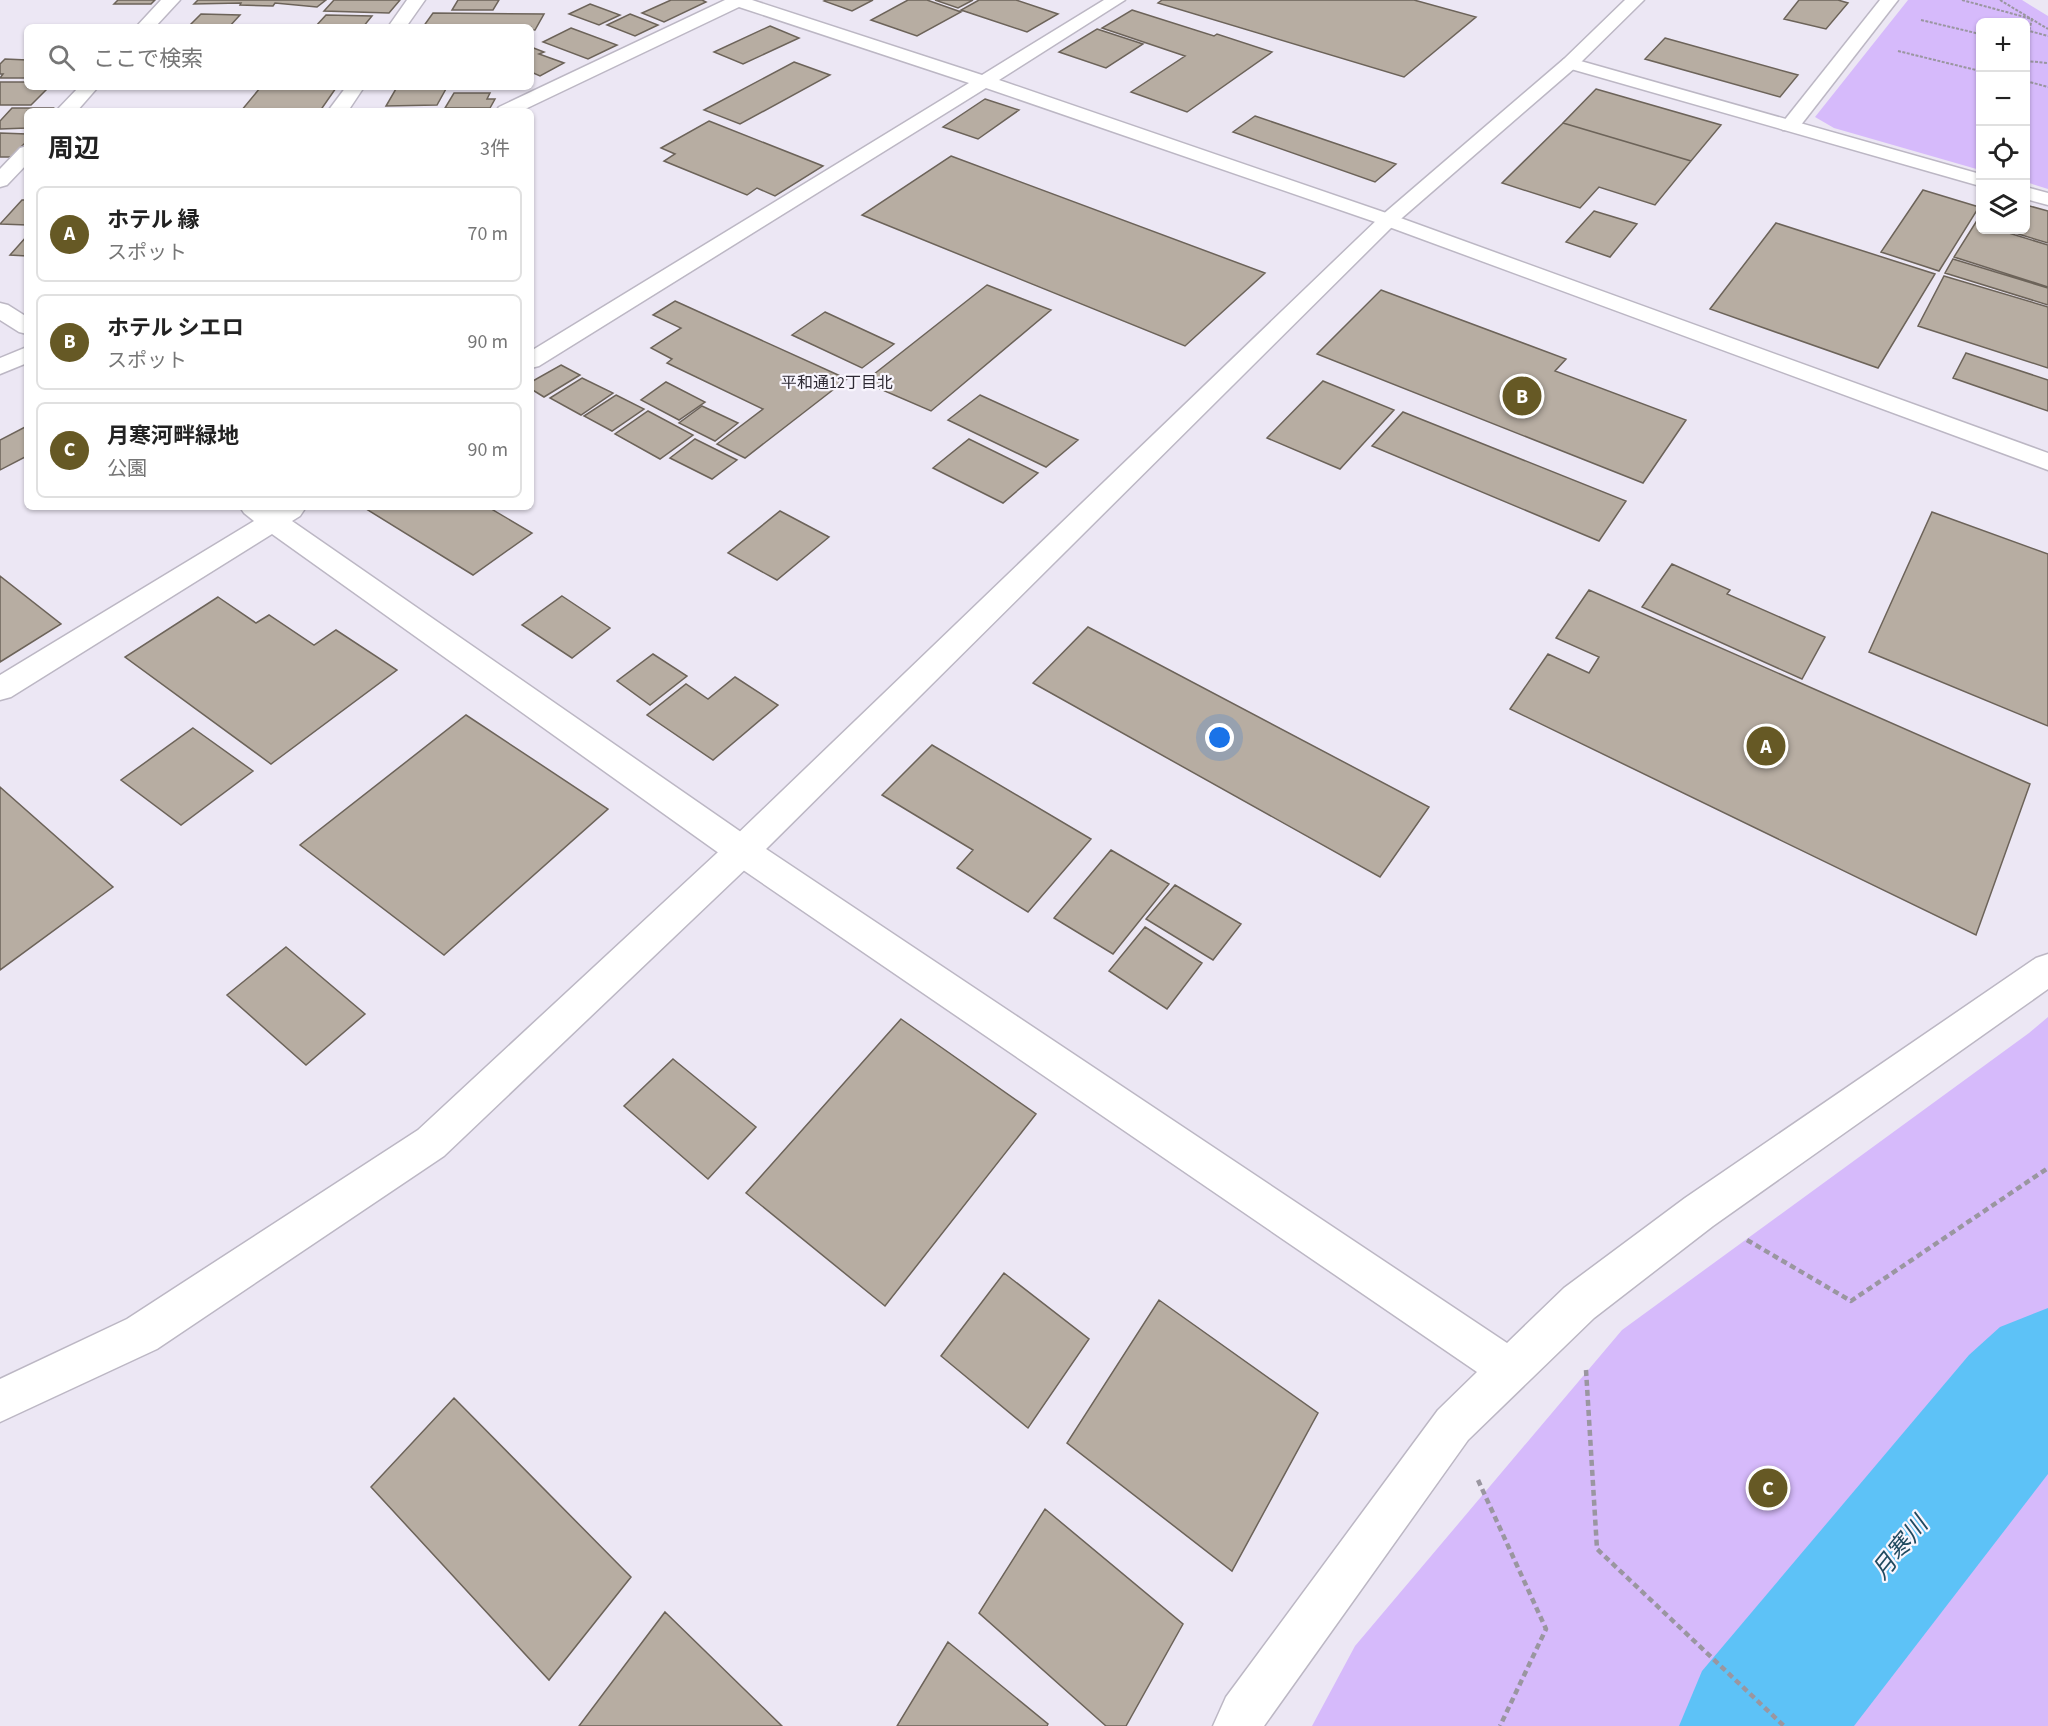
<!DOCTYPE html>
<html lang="ja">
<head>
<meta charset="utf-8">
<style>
	body { margin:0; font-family:"Source Sans 3","Noto Sans JP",sans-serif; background:#f6f6f6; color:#222 }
	.controls { position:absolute; right:18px; top:18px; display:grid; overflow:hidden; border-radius:9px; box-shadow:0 2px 4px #0004 }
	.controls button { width:54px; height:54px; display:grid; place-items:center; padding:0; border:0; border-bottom:2px solid #e0e0e0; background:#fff; color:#222; font:30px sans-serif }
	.you { position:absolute; left:1220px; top:738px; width:21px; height:21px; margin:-15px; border:4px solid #fff; border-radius:50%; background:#1a73e8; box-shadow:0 0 0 9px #1a73e833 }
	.badge { display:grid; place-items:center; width:39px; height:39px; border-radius:50%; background:#665925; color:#fff; font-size:20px; font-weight:700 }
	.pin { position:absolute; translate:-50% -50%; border:3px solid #fff; box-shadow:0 2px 6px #0006 }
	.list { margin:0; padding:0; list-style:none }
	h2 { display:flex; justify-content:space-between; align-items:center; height:78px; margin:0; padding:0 24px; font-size:26px }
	h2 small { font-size:20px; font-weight:400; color:#767676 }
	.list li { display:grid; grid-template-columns:39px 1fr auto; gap:18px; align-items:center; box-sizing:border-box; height:96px; margin:0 12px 12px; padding:0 12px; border:2px solid #e0e0e0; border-radius:9px }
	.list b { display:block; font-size:22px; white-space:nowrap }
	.list p { margin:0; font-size:20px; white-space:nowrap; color:#767676 }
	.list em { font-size:20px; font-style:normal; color:#767676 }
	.icon { flex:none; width:33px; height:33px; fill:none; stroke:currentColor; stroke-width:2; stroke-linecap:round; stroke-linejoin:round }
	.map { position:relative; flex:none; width:2048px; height:1726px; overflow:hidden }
	.search { position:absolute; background:#fff; box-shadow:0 2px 4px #0004; left:24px; top:24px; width:510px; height:66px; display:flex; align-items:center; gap:15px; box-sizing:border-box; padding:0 21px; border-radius:9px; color:#767676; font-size:22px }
	.panel { position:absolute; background:#fff; box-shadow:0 2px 4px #0004; left:24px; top:108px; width:510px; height:402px; border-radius:9px }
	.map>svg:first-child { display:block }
</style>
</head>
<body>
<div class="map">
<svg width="2048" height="1726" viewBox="0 0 2048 1726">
	<rect width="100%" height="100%" fill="#ece7f4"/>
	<path fill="#d6bafb" d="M1908,0H2022L2048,16V189L2026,182V22H1980V170L1834,128L1815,117Z
		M2048,1017V1726H1312L1355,1646L1622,1330L2029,1033Z"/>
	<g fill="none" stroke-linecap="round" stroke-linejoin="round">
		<path fill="#5dc2f7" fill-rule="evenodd" d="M2048,1308V1474L1854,1726H1679L1702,1671L1969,1355L2000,1327Z"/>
	</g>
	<path fill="#b7ada2" stroke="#6c6359" stroke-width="1.5" d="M118,0H155L151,4H114Z
		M198,0H326L317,7L275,3L273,6L240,5L241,3L194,4Z
		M334,0H400L389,13L324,11Z
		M458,0H499L493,10H452Z
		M671,0H702L706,2L664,22L642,13Z
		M826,0H873L852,11L824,1Z
		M908,0H927L961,12L917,36L871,20Z
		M935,0H973L958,8Z
		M979,0H1016L1058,14L1027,32L961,10Z
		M1162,0H1414L1476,17L1404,77L1158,3Z
		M1799,0H1838L1848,3L1826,29L1784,19Z
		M590,4L620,15L599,25L569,14Z
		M1132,10L1214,36L1217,34L1272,52L1187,112L1131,92L1185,56L1102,28Z
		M433,13L544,14L535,30H531V27H423Z
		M201,14L240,15L229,27H188Z
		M630,14L658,25L635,36L607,25Z
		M326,15L372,16L363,27H315Z
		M770,26L799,38L743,64L714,52Z
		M571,28L617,45L588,59L543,42Z
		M1097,29L1143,44L1106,68L1059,52Z
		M1665,38L1798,75L1780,97L1645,59Z
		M531,47L544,52L539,54L564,63L540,76L531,72Z
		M5,59L27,60V78H0L3,74H0V64Z
		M794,62L830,75L740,124L704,110Z
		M0,82H27V87H49L31,105H0Z
		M397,87H447L437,105L386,106Z
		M260,88H336L320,111H241Z
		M1596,89L1721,125L1691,161L1563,123Z
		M454,93H490L487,99H495L490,108H445Z
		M985,99L1019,110L978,139L943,127Z
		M12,108H53L50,111H27V128L0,129V121Z
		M1255,116L1396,164L1375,182L1233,132Z
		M709,121L823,166L775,196L757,188L747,195L664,161L675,154L661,148Z
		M1563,123L1691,161L1655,205L1599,187L1580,208L1502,183Z
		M0,133L27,134V141L11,157H0Z
		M951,156L1265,273L1185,346L862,215Z
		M1923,190L1979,207L1939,271L1881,252Z
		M22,200H27V225L0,224Z
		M2026,205L2048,211V243L2005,230H2026Z
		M1594,211L1637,224L1610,257L1566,242Z
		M1976,222L1980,224V230H1999L2048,245V287L1954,257Z
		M1776,223L1935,274L1878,368L1710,309Z
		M27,236V256L10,255Z
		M1953,259L2048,288V305L1945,273Z
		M1944,276L2048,307V368L1918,326Z
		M987,285L1051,310L931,411L864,382Z
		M1381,290L1566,359L1555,371L1686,420L1643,483L1317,354Z
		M675,301L847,379L745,458L717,444L763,409L667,363L672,359L651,348L681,328L653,315Z
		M825,312L894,344L862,368L792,335Z
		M1966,353L2048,380V411L1953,378Z
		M561,365L580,375L544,397L531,389V382Z
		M582,378L613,393L581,415L550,398Z
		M1323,381L1394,410L1340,469L1267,438Z
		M666,382L705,402L679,420L641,400Z
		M616,395L644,409L612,431L584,416Z
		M980,395L1078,440L1046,467L948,420Z
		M702,406L738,423L715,441L679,423Z
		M648,411L693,435L660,459L615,434Z
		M1403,412L1626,501L1599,541L1372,446Z
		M27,426V456L0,470V440Z
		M695,439L737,460L712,479L670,458Z
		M969,439L1038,473L1003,503L933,468Z
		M363,507H488L532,533L473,575Z
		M780,511L829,537L777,580L728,553Z
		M1932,512L2048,554V726L1869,652Z
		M1672,564L1730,590L1727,594L1825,637L1802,679L1642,607Z
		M0,576L61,624L0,662Z
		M1589,590L2030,784L1976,935L1510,709L1548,654L1589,673L1599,657L1556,638Z
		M562,596L610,628L572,658L522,625Z
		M218,597L256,623L269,615L314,645L336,630L397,670L271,764L125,657Z
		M1088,627L1429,807L1380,877L1033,683Z
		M653,654L687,676L650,705L617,681Z
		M735,677L778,705L713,760L647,715L686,684L708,699Z
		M466,715L608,809L444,955L300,845Z
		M193,728L253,771L181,825L121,780Z
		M932,745L1091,839L1028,912L957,868L973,850L882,795Z
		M0,787L113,887L0,970Z
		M1111,850L1169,884L1113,954L1054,918Z
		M1175,885L1241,924L1213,960L1146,919Z
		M1145,927L1202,963L1167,1009L1109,971Z
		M286,947L365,1014L306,1065L227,995Z
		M901,1019L1036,1114L885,1306L746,1193Z
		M673,1059L756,1127L708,1179L624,1106Z
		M1004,1273L1089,1339L1028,1428L941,1356Z
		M1159,1300L1318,1413L1232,1571L1067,1443Z
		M454,1398L631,1577L549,1680L371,1487Z
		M1045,1509L1183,1624L1126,1726H1106L979,1613Z
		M665,1612L782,1726H579Z
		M948,1642L1048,1724L1047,1726H897Z"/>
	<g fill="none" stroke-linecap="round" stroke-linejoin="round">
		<g stroke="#bcb7c4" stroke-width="3">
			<path id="lane" d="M1880,0H1898L1797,130H1783L1780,126L1783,122Z"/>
		</g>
		<g stroke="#bcb7c4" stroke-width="3">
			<path id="street" d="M161,0H180L155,27H136Z
				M407,0H425L406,27H388Z
				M725,0H752L982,75L1104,0H1125L999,80L1395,216L2048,453V470L1381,224L986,88L539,366L531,368V351L969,83L739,7L521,111H496L499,107Z
				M1570,58L1980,174V186L1564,67L1561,63L1564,59Z
				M79,87H98L77,111H56Z
				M346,87H364L348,111H328Z
				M27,146V164L7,185L0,187V169L20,148Z
				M2026,187L2048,193V205L2026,199Z
				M0,303L8,305L27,317V334L19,332L0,320Z
				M27,347V363L0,374V358Z
				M240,507H302L304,510L300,516L292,521L754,841L1507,1343L1564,1288L1685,1198L2036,958L2048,954V989L1713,1226L1594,1318L1468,1440L1264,1726H1213L1226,1697L1438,1410L1477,1372L730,861L272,534L11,697L0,700V675L254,521L244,513Z"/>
		</g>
		<g stroke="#bcb7c4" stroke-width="3">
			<path id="secondary" d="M1625,0H1644L1576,67L1395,224L754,861L444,1156L157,1349L0,1422V1379L127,1319L418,1130L730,841L1381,216L1564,59Z"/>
		</g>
		<path stroke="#9a96a0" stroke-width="2" stroke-dasharray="3 1.5" stroke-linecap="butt" d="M1962,0L2032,19L2029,31
			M2000,0L2048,29
			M1921,20L1980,34
			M2026,30L2048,36
			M1898,51L1980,71
			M2026,61L2048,63
			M2026,81L2048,87"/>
		<path stroke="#9a96a0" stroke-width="4.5" stroke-dasharray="6 4" stroke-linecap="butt" d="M1747,1240L1851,1301L2048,1168
			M1586,1370L1597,1549L1784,1726
			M1478,1480L1546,1629L1500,1726"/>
		<use href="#lane" fill="#fff" fill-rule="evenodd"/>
		<use href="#street" fill="#fff" fill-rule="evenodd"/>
		<use href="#secondary" fill="#fff" fill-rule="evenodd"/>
	</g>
	<g text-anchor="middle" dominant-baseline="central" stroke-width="4.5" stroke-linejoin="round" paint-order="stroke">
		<g font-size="16" fill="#2d2933" stroke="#f8f5fd">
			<text x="837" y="383">平和通12丁目北</text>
		</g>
		<g font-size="24" font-style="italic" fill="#204a60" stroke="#f8f5fd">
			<text transform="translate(1900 1548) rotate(-51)">月寒川</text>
		</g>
	</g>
</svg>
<div class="controls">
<button>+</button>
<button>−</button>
<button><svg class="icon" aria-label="locate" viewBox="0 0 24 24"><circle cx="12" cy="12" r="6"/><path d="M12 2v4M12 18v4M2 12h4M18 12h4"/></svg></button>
<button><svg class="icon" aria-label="layers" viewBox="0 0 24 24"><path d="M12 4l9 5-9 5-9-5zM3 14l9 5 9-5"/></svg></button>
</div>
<div class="you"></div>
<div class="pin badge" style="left:1766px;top:746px">A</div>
<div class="pin badge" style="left:1522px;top:396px">B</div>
<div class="pin badge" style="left:1768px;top:1488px">C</div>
<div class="search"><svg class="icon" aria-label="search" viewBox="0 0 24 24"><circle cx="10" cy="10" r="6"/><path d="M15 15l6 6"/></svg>ここで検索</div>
<section class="panel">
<h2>周辺<small>3件</small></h2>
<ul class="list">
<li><span class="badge">A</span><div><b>ホテル 縁</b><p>スポット</p></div><em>70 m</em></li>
<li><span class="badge">B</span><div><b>ホテル シエロ</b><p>スポット</p></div><em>90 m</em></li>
<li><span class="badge">C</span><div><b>月寒河畔緑地</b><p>公園</p></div><em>90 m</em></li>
</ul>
</section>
</div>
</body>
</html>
